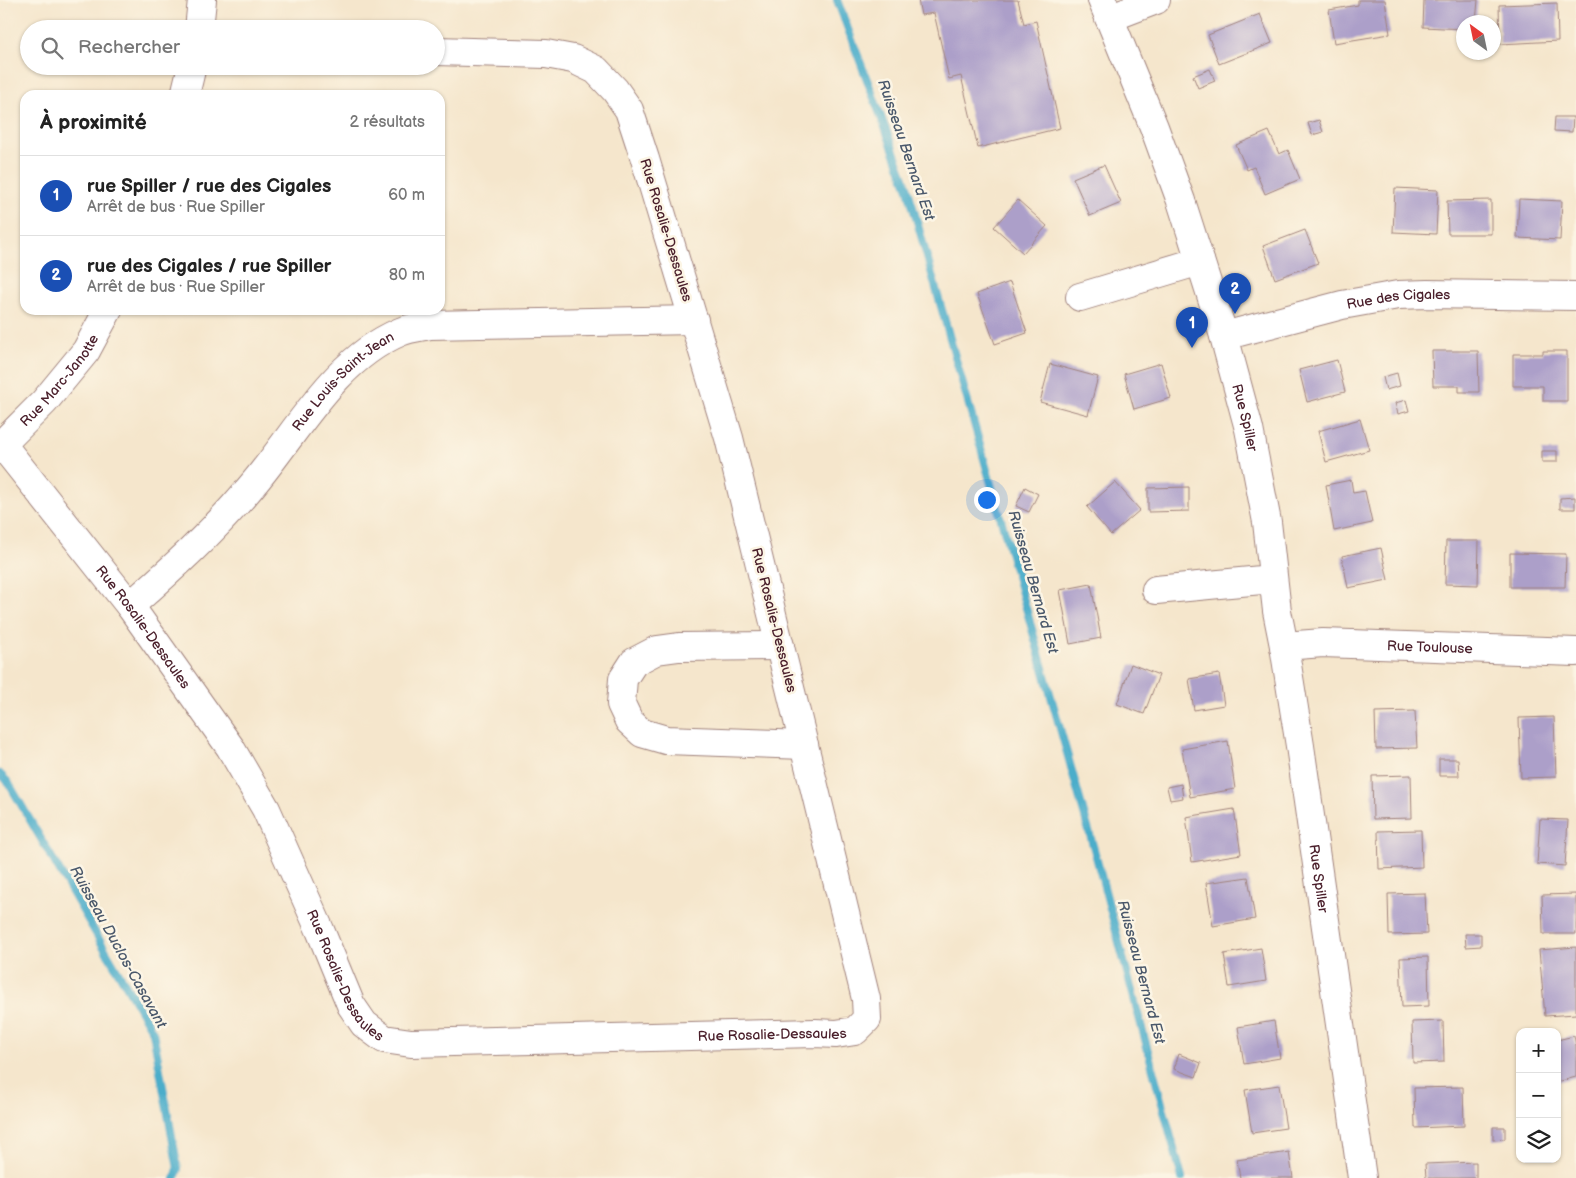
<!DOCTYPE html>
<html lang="fr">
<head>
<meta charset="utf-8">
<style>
	body { margin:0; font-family:"Balsamiq Sans",sans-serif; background:#f2f2f2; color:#222 }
	.controls { position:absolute; right:15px; bottom:15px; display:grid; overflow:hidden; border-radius:10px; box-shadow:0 1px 4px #0004 }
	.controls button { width:45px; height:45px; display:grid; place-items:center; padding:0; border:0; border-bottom:1px solid #e0e0e0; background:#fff; color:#222; font:25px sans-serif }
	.compass { position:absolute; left:1456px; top:15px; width:45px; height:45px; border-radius:50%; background:#fff; box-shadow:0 1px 4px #0004; rotate:327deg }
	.you { position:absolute; left:986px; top:499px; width:18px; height:18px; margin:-12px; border:4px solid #fff; border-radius:50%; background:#1a73e8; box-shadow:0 0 0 8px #1a73e833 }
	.badge { display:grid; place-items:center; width:32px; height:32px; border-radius:50%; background:#ea580c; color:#fff; font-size:16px; font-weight:700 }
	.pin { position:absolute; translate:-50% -41px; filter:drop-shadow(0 1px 2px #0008) }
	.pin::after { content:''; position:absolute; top:26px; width:18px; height:15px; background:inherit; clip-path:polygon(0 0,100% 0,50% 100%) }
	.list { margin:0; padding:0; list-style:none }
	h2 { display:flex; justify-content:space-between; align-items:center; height:65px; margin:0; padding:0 20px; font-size:21px }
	h2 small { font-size:16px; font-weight:400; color:#767676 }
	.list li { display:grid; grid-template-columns:32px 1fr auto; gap:15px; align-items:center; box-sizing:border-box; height:80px; padding:0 20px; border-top:1px solid #e0e0e0 }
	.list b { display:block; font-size:19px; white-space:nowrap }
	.list p { margin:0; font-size:16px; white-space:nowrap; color:#767676 }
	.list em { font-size:16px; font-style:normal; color:#767676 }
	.icon { flex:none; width:28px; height:28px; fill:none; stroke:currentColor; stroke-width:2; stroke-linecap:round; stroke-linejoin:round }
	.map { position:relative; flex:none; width:1576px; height:1178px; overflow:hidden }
	.search { position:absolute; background:#fff; box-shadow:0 1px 4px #0004; left:20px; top:20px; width:425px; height:55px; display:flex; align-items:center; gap:12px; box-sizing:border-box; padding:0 18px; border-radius:28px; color:#767676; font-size:19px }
	.panel { position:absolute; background:#fff; box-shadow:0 1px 4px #0004; left:20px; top:90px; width:425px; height:225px; border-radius:15px }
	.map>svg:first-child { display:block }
</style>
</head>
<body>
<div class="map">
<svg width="1576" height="1178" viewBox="0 0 1576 1178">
	<rect width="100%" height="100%" fill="#fcf5e5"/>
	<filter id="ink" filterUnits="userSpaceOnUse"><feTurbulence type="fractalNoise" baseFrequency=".02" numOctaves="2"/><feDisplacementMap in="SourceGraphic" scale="10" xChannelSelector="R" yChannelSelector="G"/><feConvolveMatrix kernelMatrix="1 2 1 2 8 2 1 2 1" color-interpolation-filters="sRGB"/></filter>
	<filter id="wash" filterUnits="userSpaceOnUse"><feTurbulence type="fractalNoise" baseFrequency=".0096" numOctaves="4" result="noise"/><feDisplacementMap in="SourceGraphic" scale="20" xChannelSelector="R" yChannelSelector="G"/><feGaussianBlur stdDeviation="1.12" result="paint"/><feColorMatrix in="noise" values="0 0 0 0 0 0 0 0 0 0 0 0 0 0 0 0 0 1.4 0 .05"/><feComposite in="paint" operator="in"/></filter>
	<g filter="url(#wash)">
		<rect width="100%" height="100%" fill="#f5e6cc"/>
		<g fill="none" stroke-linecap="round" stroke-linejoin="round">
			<path stroke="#4badca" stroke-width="8" d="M837,0L907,186L1094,849L1182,1178
				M0,774L8,782L153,1032L178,1169L175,1178"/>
		</g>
		<g id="blocks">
			<path fill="#ac9fc9" d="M918,0H1018L1024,24L1036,21L1060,128L978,148L961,76L949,79L934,13L921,15Z
				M1358,0H1385L1390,34L1334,43L1329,10L1358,5Z
				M1424,0H1478L1476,22H1464V29L1423,27Z
				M1557,3L1558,41L1500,44L1499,5Z
				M1260,14L1272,43L1219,64L1208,35Z
				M1210,69L1215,81L1198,88L1193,76Z
				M1555,117H1573L1572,132L1554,131Z
				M1319,120L1323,132L1312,135L1308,123Z
				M1269,131L1279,154L1288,150L1300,179L1265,194L1254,167L1247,170L1236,145Z
				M1104,165L1121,203L1090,216L1073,178Z
				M1395,188L1438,190L1436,234L1393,232Z
				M1519,199L1562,201L1560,240L1517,238Z
				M1018,200L1047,226L1023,253L994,227Z
				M1491,200V234H1448L1447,201Z
				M1305,230L1318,263L1275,279L1263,246Z
				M1010,282L1027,333L995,344L977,294Z
				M1432,351H1478L1479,392H1459V386H1433Z
				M1543,351H1567V401H1543V386H1513V354H1543Z
				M1337,360L1345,392L1307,402L1299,370Z
				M1161,363L1171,398L1134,409L1124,374Z
				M1050,364L1098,377L1088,415L1040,402Z
				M1397,373L1400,386L1386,390L1383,377Z
				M1406,400L1409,411L1398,414L1395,403Z
				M1360,419L1369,450L1326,462L1318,431Z
				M1542,451H1557V462H1542Z
				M1351,480L1353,493L1365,491L1372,523L1334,531L1326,485Z
				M1115,482L1140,510L1111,535L1087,507Z
				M1025,487L1038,494L1029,512L1016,506Z
				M1189,487V511L1148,512V488Z
				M1575,497V509H1560V498Z
				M1446,541H1479L1478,585L1445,584Z
				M1381,548L1388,580L1348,588L1342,556Z
				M1510,553L1566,554L1565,587H1510Z
				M1091,584L1101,638L1070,644L1060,590Z
				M1131,664L1159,675L1144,714L1117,704Z
				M1219,674L1224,705L1194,710L1189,679Z
				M1415,711L1417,748L1376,749L1375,712Z
				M1554,717L1556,777L1521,778L1519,718Z
				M1228,741L1235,789L1190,797L1182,749Z
				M1439,759H1458L1459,776H1439Z
				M1411,775L1412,818L1373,819L1372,776Z
				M1181,784L1183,798L1170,800L1167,787Z
				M1234,809L1241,854L1192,862L1186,817Z
				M1540,819L1568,820L1565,866L1537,864Z
				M1421,830L1422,867L1379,869L1378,831Z
				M1248,877L1255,919L1213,926L1206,883Z
				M1425,893L1427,934L1389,935L1388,894Z
				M1576,894V934H1543L1542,895Z
				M1465,934H1481V946L1466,947Z
				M1576,947V1014L1545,1016L1539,950Z
				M1261,948L1266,981L1229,987L1224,954Z
				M1428,957L1429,1006L1402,1007L1400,958Z
				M1274,1021L1280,1058L1244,1064L1238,1027Z
				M1443,1021L1444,1062L1413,1063L1412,1022Z
				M1574,1036L1576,1046V1077L1557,1082V1040Z
				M1179,1054L1201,1063L1196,1077L1174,1069Z
				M1279,1085L1286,1128L1252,1133L1245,1090Z
				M1463,1087L1464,1126L1415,1128L1414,1088Z
				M1493,1127H1505V1139L1493,1140Z
				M1289,1152L1293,1178H1240L1237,1160Z
				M1476,1162V1178H1426L1425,1164Z"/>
		</g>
	</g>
	<g filter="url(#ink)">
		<use href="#blocks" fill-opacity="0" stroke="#a0827c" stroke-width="1"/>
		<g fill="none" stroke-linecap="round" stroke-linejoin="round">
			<g stroke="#a0827c" stroke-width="30">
				<g id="street">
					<path id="s1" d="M1102,0L1154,127L1181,201L1224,336L1249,429L1267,522L1277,611L1284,646L1300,746L1362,1178"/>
					<path d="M1109,18L1156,0"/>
					<path d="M199,29L202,0"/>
					<path d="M185,95L192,66"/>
					<path d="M1080,297L1200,261"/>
					<path id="s2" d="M1224,336L1342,305L1398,295L1427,294L1576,296"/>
					<path id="s3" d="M0,442L130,606L230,747L266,809L320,930L351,1005L364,1024L384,1039L411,1043L815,1033L836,1034L855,1031L867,1019L866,999L729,438L645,159L629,110L615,90L596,70L573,59L546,54L436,51"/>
					<path id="s4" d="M2,444L44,402L86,351L108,310"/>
					<path d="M1156,590L1272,579"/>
					<path id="s5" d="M130,606C172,569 213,532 249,489C296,435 332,361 400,332C409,328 420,327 430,325L694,320"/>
					<path d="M780,646L679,647L657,650L634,662L623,679L621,704L629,721L642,733L666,740L804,745"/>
					<path id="s6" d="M1284,646L1323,643L1576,652"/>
				</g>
			</g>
			<use href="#street" stroke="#fff" stroke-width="28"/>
		</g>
	</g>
	<g text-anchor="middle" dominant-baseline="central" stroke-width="5" stroke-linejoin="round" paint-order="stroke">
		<g font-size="14" fill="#4a1f2b" stroke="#fcf5e5">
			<text transform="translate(666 230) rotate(73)">Rue Rosalie-Dessaules</text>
			<text stroke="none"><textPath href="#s2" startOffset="179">Rue des Cigales</textPath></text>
			<text stroke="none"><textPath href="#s4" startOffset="86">Rue Marc-Janotte</textPath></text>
			<text stroke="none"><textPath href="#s5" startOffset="311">Rue Louis-Saint-Jean</textPath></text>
			<text stroke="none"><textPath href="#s1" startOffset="442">Rue Spiller</textPath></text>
			<text transform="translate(774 620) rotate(76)">Rue Rosalie-Dessaules</text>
			<text stroke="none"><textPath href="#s3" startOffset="234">Rue Rosalie-Dessaules</textPath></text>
			<text stroke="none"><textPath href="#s6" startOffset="146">Rue Toulouse</textPath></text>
			<text stroke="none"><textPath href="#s1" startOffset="909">Rue Spiller</textPath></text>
			<text stroke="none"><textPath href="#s3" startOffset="639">Rue Rosalie-Dessaules</textPath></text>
			<text stroke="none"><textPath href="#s3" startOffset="1104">Rue Rosalie-Dessaules</textPath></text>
		</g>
		<g font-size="15" font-style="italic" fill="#4a586b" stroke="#fcf5e5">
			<text transform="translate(906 150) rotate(71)">Ruisseau Bernard Est</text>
			<text transform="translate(1033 582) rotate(74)">Ruisseau Bernard Est</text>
			<text transform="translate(118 947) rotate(61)">Ruisseau Duclos-Casavant</text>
			<text transform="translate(1141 972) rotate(75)">Ruisseau Bernard Est</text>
		</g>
	</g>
</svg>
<div class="controls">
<button>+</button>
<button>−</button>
<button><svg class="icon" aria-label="layers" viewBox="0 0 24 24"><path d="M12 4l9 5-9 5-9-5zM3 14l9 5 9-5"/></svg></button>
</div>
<svg class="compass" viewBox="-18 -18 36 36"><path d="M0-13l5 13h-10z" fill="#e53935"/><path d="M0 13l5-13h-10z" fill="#767676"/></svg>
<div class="you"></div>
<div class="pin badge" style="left:1192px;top:348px;background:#1a4fb4">1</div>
<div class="pin badge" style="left:1235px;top:314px;background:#1a4fb4">2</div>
<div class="search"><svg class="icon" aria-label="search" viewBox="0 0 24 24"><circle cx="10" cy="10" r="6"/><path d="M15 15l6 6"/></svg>Rechercher</div>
<section class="panel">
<h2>À proximité<small>2 résultats</small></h2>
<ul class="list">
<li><span class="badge" style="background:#1a4fb4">1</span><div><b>rue Spiller / rue des Cigales</b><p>Arrêt de bus · Rue Spiller</p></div><em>60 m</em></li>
<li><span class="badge" style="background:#1a4fb4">2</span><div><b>rue des Cigales / rue Spiller</b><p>Arrêt de bus · Rue Spiller</p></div><em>80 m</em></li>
</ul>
</section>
</div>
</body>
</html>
